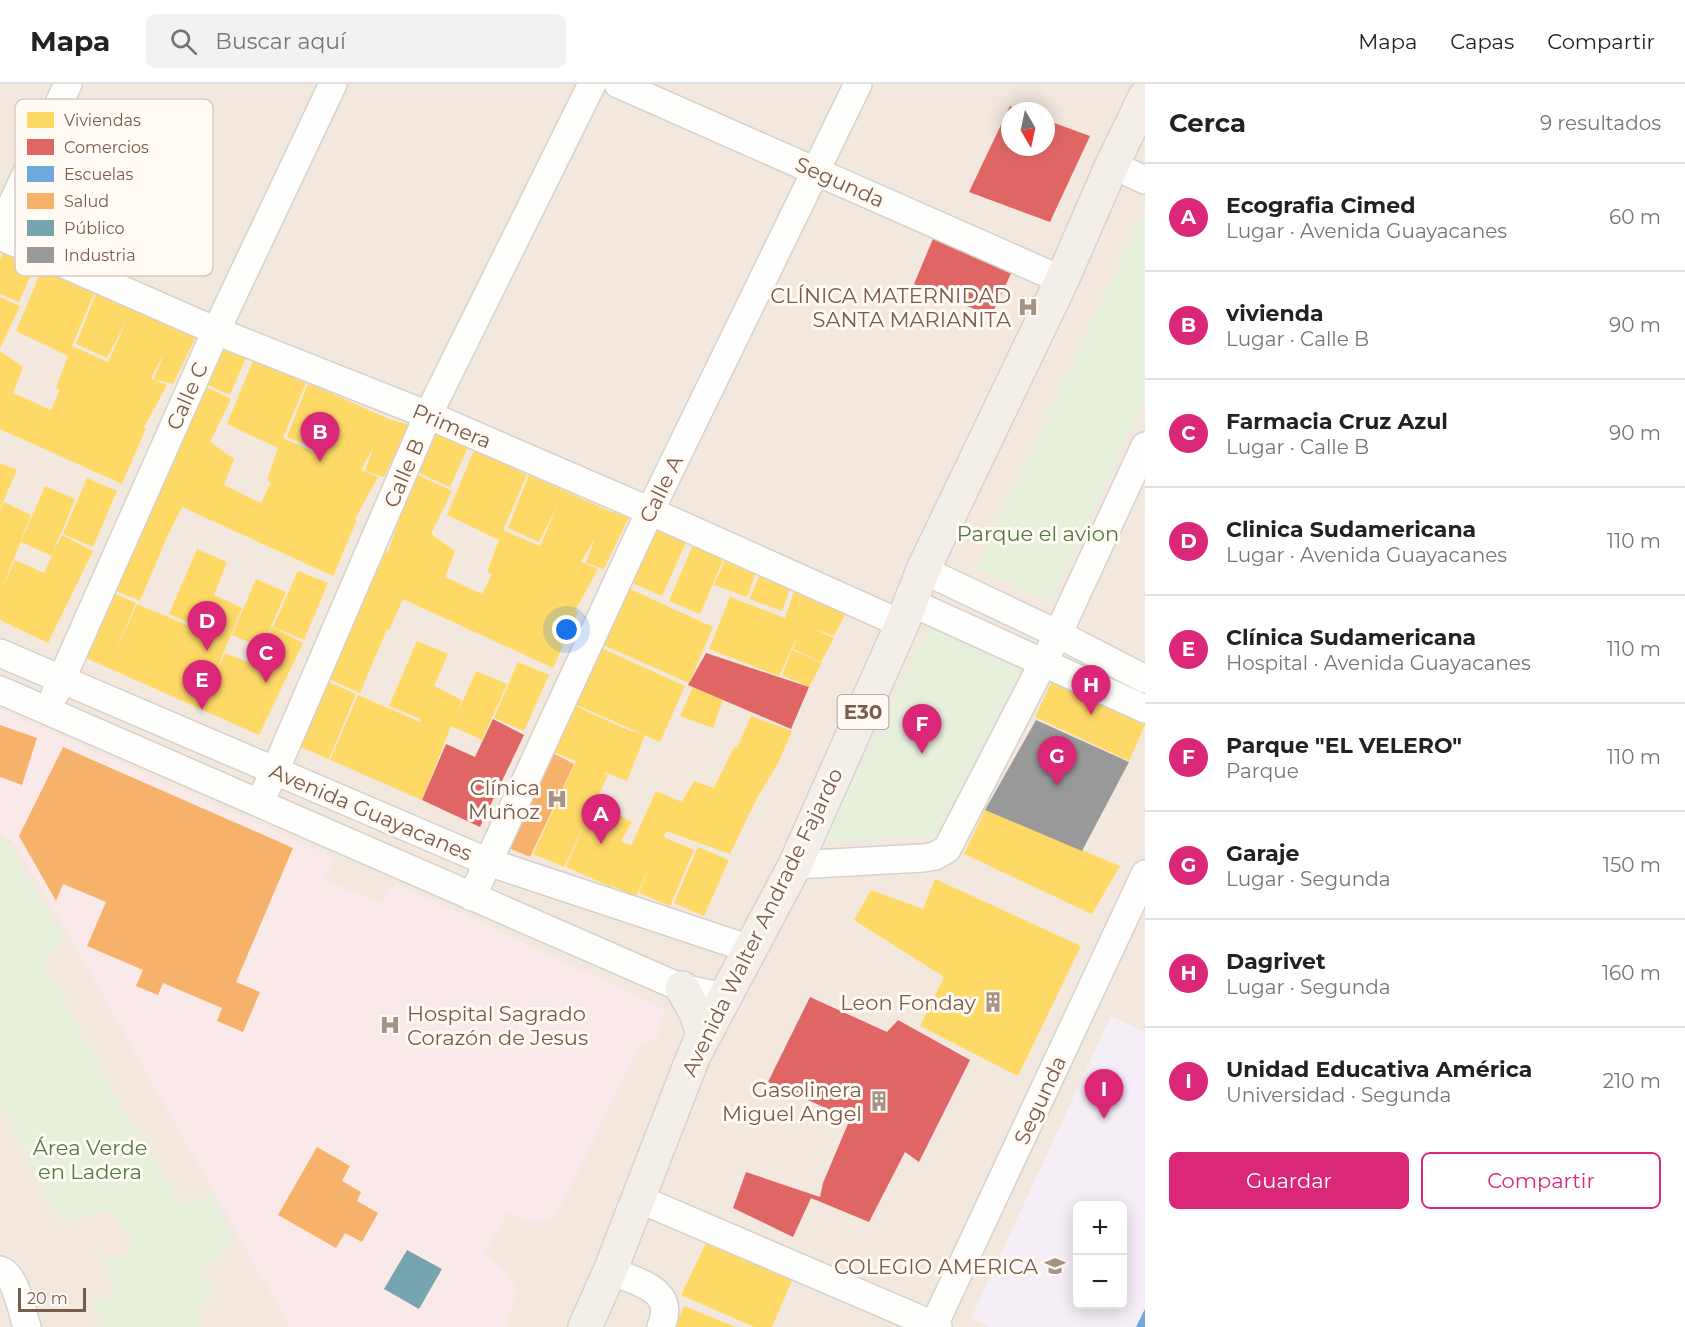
<!DOCTYPE html>
<html lang="es">
<head>
<meta charset="utf-8">
<style>
	body { margin:0; font-family:Montserrat,sans-serif; background:#f2f2f2; color:#222 }
	.controls { position:absolute; right:18px; bottom:18px; display:grid; overflow:hidden; border-radius:9px; box-shadow:0 3px 15px #0003 }
	.controls button { width:54px; height:54px; display:grid; place-items:center; padding:0; border:0; border-bottom:2px solid #e0e0e0; background:#fff; color:#222; font:30px sans-serif }
	.compass { position:absolute; left:1001px; top:18px; width:54px; height:54px; border-radius:50%; background:#fff; box-shadow:0 3px 15px #0003; rotate:171deg }
	.scale { position:absolute; left:18px; bottom:15px; width:68px; box-sizing:border-box; padding-left:6px; border:3px solid #7a5c4d; border-top:0; font-size:16px; line-height:21px; white-space:nowrap; color:#7a5c4d; -webkit-text-stroke:4px #fffaf3; paint-order:stroke }
	.you { position:absolute; left:567px; top:546px; width:21px; height:21px; margin:-15px; border:4px solid #fff; border-radius:50%; background:#1a73e8; box-shadow:0 0 0 9px #1a73e833 }
	.badge { display:grid; place-items:center; width:39px; height:39px; border-radius:50%; background:#db2777; color:#fff; font-size:20px; font-weight:700 }
	.pin { position:absolute; translate:-50% -50px; filter:drop-shadow(0 2px 3px #0008) }
	.pin::after { content:''; position:absolute; top:32px; width:21px; height:18px; background:inherit; clip-path:polygon(0 0,100% 0,50% 100%) }
	.list { margin:0; padding:0; list-style:none }
	h2 { display:flex; justify-content:space-between; align-items:center; height:78px; margin:0; padding:0 24px; font-size:26px }
	h2 small { font-size:20px; font-weight:400; color:#767676 }
	.list li { display:grid; grid-template-columns:39px 1fr auto; gap:18px; align-items:center; box-sizing:border-box; height:108px; padding:0 24px; border-top:2px solid #e0e0e0 }
	.list b { display:block; font-size:22px; white-space:nowrap }
	.list p { margin:0; font-size:20px; white-space:nowrap; color:#767676 }
	.list em { font-size:20px; font-style:normal; color:#767676 }
	.actions { display:flex; gap:12px; padding:18px 24px }
	.actions a { flex:1; padding:14px 0; border:2px solid #db2777; border-radius:9px; text-align:center; font-size:21px; color:#db2777 }
	.actions .main { background:#db2777; color:#fff }
	.icon { flex:none; width:33px; height:33px; fill:none; stroke:currentColor; stroke-width:2; stroke-linecap:round; stroke-linejoin:round }
	.map { position:relative; flex:none; width:1145px; height:1243px; overflow:hidden }
	header { display:flex; align-items:center; gap:36px; box-sizing:border-box; height:84px; padding:0 30px; background:#fff; border-bottom:2px solid #e0e0e0 }
	header strong { font-size:28px }
	nav { display:flex; gap:33px; margin-inline-start:auto; font-size:21px }
	.search { width:420px; height:54px; background:#f2f2f2; display:flex; align-items:center; gap:15px; box-sizing:border-box; padding:0 21px; border-radius:9px; color:#767676; font-size:22px }
	main { display:flex }
	aside { flex:1; background:#fff }
	.map>svg:first-child { display:block }
</style>
</head>
<body>
<header>
<strong>Mapa</strong>
<div class="search"><svg class="icon" aria-label="search" viewBox="0 0 24 24"><circle cx="10" cy="10" r="6"/><path d="M15 15l6 6"/></svg>Buscar aquí</div>
<nav><a>Mapa</a><a>Capas</a><a>Compartir</a></nav>
</header>
<main>
<div class="map">
<svg width="1145" height="1243" viewBox="0 0 1145 1243">
	<rect width="100%" height="100%" fill="#f9f5f0"/>
	<path fill="#f2e8de" fill-rule="evenodd" d="M0,0H1145V1243H0ZM1010,27H1046V63H1010ZM1078,1122H1122V1220H1078Z"/>
	<path fill="#f6eef6" fill-rule="evenodd" d="M1111,932L1145,948V1243H990L971,1234ZM1078,1122H1122V1220H1078Z"/>
	<path fill="#fae9e9" d="M0,625L327,770L332,773V778L325,796L381,819L389,805L395,801H401L666,926L656,956L639,961L563,1119L554,1132L541,1139H533L507,1129L485,1169L508,1190L515,1202V1210L506,1243H290L59,834L16,761L0,747Z"/>
	<path fill="#e7f0db" d="M1145,125V316L1050,518L976,484Z
		M930,543L1020,586L935,753L822,758Z
		M0,753L10,763L64,854L42,875L94,974L134,1045L184,1122L212,1110L235,1159L199,1187L214,1212L195,1224L204,1243H103L93,1219L116,1208L104,1177L135,1167L113,1126L60,1136L0,1016Z"/>
	<path fill="#ffd966" d="M6,162L37,177L19,218L0,210V176Z
		M43,182L95,207L72,262L108,278L128,234L107,274L76,260L97,207L198,249L173,300L154,295L164,269L151,294L167,301L144,343L146,344L122,400L0,345V267L23,283L13,309L51,326L60,306L56,304L68,272L16,247Z
		M0,213L20,222L0,264Z
		M216,255L248,269L230,311L199,297Z
		M254,274L306,299L283,354L319,370L339,327L318,366L287,353L308,299L389,335L409,341L384,393L365,387L374,362L361,386L378,393L355,435L357,436L333,492L182,423L167,453L140,517L109,504L165,376L182,382L168,375L196,298L231,315L210,358L234,375L224,401L261,419L271,398L267,396L278,364L227,340Z
		M437,346L469,361L450,403L419,389Z
		M474,366L527,391L503,446L540,462L559,418L539,458L508,444L529,391L609,427L629,433L604,485L586,479L595,454L581,478L598,485L575,527L578,528L553,584L403,515L389,546L387,545L360,609L329,595L386,467L396,471L388,467L416,390L452,407L431,450L455,467L445,493L482,510L492,490L487,488L499,456L447,431Z
		M0,379L17,386L0,425Z
		M87,394L117,407L93,463L63,450Z
		M45,402L75,415L61,450L59,449L60,450L53,468L62,451L93,467L48,559L0,536V427L4,418L31,431L1,507L15,476L44,489L52,472L21,458Z
		M656,443L687,456L662,512L632,499Z
		M693,461L724,474L700,530L669,517Z
		M197,465L227,478L214,511L242,524L211,599L225,569L255,581L263,564L232,551L256,495L286,508L263,561L272,543L303,559L259,651L77,570L106,506L136,519L112,575L137,520L199,546L200,544L169,530Z
		M727,472L757,485L747,513L714,501Z
		M762,486L792,499L782,527L749,515Z
		M298,487L328,499L304,556L273,543Z
		M798,497L851,519L834,552L808,542L834,554L821,578L793,565L799,549L779,592L709,565L730,513L785,534Z
		M628,504L713,543L689,599L601,560Z
		M417,557L448,570L434,602L462,616L454,637L476,587L507,600L482,656L451,642L422,716L330,676L358,611L420,638L421,635L389,622Z
		M599,563L685,602L660,658L645,651L627,697L601,687L608,691L595,718L632,738L621,757L631,762L656,707L682,718L694,697L714,704L734,663L737,664L751,632L792,647L778,679L755,718L730,770L666,747L664,753L694,766L670,822L639,809L650,781L636,813L612,802L616,793L611,803L566,783L585,739L564,783L533,770L576,677L543,664L571,620L626,645L645,651L572,619Z
		M792,566L822,579L809,603L782,591Z
		M518,578L549,591L524,647L494,634Z
		M1056,589L1145,629V641L1129,677L1035,633Z
		M326,597L356,610L329,675L298,662Z
		M693,603L723,616L713,644L680,632Z
		M985,726L1120,782L1092,830L964,770Z
		M698,763L729,776L704,832L674,819Z
		M935,795L1081,862L1018,992L920,942L944,893L854,836L871,806L923,825Z
		M708,1155L793,1194L772,1243H754L681,1211Z
		M684,1222L736,1243H675Z"/>
	<path fill="#e06666" d="M1010,22L1021,27H1010V63H1046V36L1090,52L1050,138L969,108Z
		M935,150L1016,179L991,232L914,200Z
		M706,569L809,603L791,645L688,601Z
		M493,635L524,651L480,743L422,716L446,660L475,673Z
		M810,913L887,948L898,936L970,976L919,1078L905,1068L869,1138L811,1114L793,1153L733,1124L746,1088L820,1113L823,1099L850,1035L768,998Z"/>
	<path fill="#6fa8dc" d="M1145,1225V1243H1136Z"/>
	<path fill="#f6b26b" d="M0,641L37,654L22,701L0,693Z
		M63,663L293,764L236,898L260,908L243,948L217,937L222,924L163,899L158,911L136,902L143,886L87,862L106,818L63,800L56,817L19,752Z
		M543,664L574,680L530,773L500,760Z
		M317,1063L350,1082L342,1097L361,1108L357,1117L378,1129L362,1158L345,1149L336,1164L278,1131Z"/>
	<path fill="#76a5af" d="M407,1166L442,1185L419,1225L384,1205Z"/>
	<path fill="#999" d="M1036,636L1129,678L1082,767L985,726Z"/>
	<g fill="none" stroke-linecap="round" stroke-linejoin="round">
		<g stroke="#d7d1cb" stroke-width="30">
			<path id="minor" d="M618,0L1062,196
				M1112,81L1145,96
				M0,146L68,0
				M0,152L216,247L428,331L650,427L902,540
				M923,486L1058,550L1145,595
				M910,518L1145,625
				M0,569L488,778L750,865
				M0,606L682,904L724,913
				M55,610L216,247L333,0
				M259,719L275,687L428,331L592,0
				M795,781L923,774L935,772L947,765L1058,550L1145,362
				M472,813L650,427L858,0
				M637,1114L938,1243
				M0,1186C16,1191 22,1228 27,1243
				M610,1187C637,1198 677,1205 661,1243
				M934,1241L1145,790"/>
		</g>
		<g stroke="#dad1cc" stroke-width="36">
			<path id="major" d="M682,904L696,929L703,949L697,965
				M585,1243L610,1187L694,971L795,781L902,540L923,486L1062,196L1112,81L1145,13"/>
		</g>
		<use href="#minor" stroke="#fefefd" stroke-width="27"/>
		<use href="#major" stroke="#f3eee8" stroke-width="33"/>
	</g>
	<defs>
		<g id="hospital-bare" transform="scale(1.62)"><path d="M-5-5h3v3.5h4V-5h3V5h-3V1.5h-4V5h-3Z" fill="#a69286" stroke="#fffaf3" stroke-width="2.5" paint-order="stroke"/></g>
		<g id="building-bare" transform="scale(1.62)"><path d="M-4-6H4V6H1V3H-1V6H-4ZM-2.5-4.3h1.7v1.8h-1.7ZM.8-4.3h1.7v1.8H.8ZM-2.5-1h1.7V.8h-1.7ZM.8-1h1.7V.8H.8Z" fill="#a69286" stroke="#fffaf3" stroke-width="2.5" paint-order="stroke"/></g>
		<g id="school-bare" transform="scale(1.62)"><path d="M0-5L7-2L0 1L-7-2ZM-4 1L0 2.5L4 1V4Q0 6-4 4Z" fill="#a69286" stroke="#fffaf3" stroke-width="2.5" paint-order="stroke"/></g>
	</defs>
	<g fill-rule="evenodd">
		<use href="#hospital-bare" x="1028" y="223"/>
		<use href="#hospital-bare" x="557" y="715"/>
		<use href="#building-bare" x="993" y="918"/>
		<use href="#hospital-bare" x="390" y="941"/>
		<use href="#building-bare" x="879" y="1017"/>
		<use href="#school-bare" x="1055" y="1182"/>
	</g>
	<g text-anchor="middle" dominant-baseline="central" stroke-width="6" stroke-linejoin="round" paint-order="stroke">
		<rect fill="#fffaf3" stroke="#a28b7f" stroke-width="1.5" x="837.5" y="611" width="51" height="34" rx="4.5"/>
		<g font-size="20" font-weight="bold" fill="#7a5c4d">
			<text x="863" y="628">E30</text>
		</g>
		<g font-size="21" fill="#7a5c4d" stroke="#fffaf3">
			<text transform="translate(840 98) rotate(24)">Segunda</text>
			<text transform="translate(187 312) rotate(-66)">Calle C</text>
			<text transform="translate(452 342) rotate(23)">Primera</text>
			<text transform="translate(404 389) rotate(-67)">Calle B</text>
			<text transform="translate(661 405) rotate(-64)">Calle A</text>
			<text transform="translate(371 728) rotate(23)">Avenida Guayacanes</text>
			<text transform="translate(762 838) rotate(-64)">Avenida Walter Andrade Fajardo</text>
			<text transform="translate(1040 1016) rotate(-65)">Segunda</text>
		</g>
		<g font-size="21" fill="#7a5c4d" stroke="#fffaf3" text-anchor="end">
			<text x="1011" y="211">CLÍNICA MATERNIDAD<tspan x="1011" dy="24">SANTA MARIANITA</tspan></text>
			<text x="540" y="703">Clínica<tspan x="540" dy="24">Muñoz</tspan></text>
			<text x="976" y="918">Leon Fonday</text>
			<text x="407" y="929" text-anchor="start">Hospital Sagrado<tspan x="407" dy="24">Corazón de Jesus</tspan></text>
			<text x="862" y="1005">Gasolinera<tspan x="862" dy="24">Miguel Angel</tspan></text>
			<text x="1038" y="1182">COLEGIO AMERICA</text>
		</g>
		<g font-size="21" fill="#537a41" stroke="#fffaf3">
			<text x="1038" y="449">Parque el avion</text>
			<text x="90" y="1063">Área Verde<tspan x="90" dy="24">en Ladera</tspan></text>
		</g>
	</g>
	<rect x="15" y="15" width="198" height="177" rx="9" fill="#fffaf3" stroke="#d7cbc1" stroke-width="1.5"/>
	<rect x="27" y="28" width="27" height="16" fill="#ffd966"/>
	<rect x="27" y="55" width="27" height="16" fill="#e06666"/>
	<rect x="27" y="82" width="27" height="16" fill="#6fa8dc"/>
	<rect x="27" y="109" width="27" height="16" fill="#f6b26b"/>
	<rect x="27" y="136" width="27" height="16" fill="#76a5af"/>
	<rect x="27" y="163" width="27" height="16" fill="#999"/>
	<g font-size="16" fill="#7a5c4d">
		<text x="64" y="42">Viviendas</text>
		<text x="64" y="69">Comercios</text>
		<text x="64" y="96">Escuelas</text>
		<text x="64" y="123">Salud</text>
		<text x="64" y="150">Público</text>
		<text x="64" y="177">Industria</text>
	</g>
</svg>
<div class="controls">
<button>+</button>
<button>−</button>
</div>
<svg class="compass" viewBox="-18 -18 36 36"><path d="M0-13l5 13h-10z" fill="#e53935"/><path d="M0 13l5-13h-10z" fill="#767676"/></svg>
<div class="scale">20 m</div>
<div class="you"></div>
<div class="pin badge" style="left:601px;top:760px">A</div>
<div class="pin badge" style="left:320px;top:378px">B</div>
<div class="pin badge" style="left:266px;top:599px">C</div>
<div class="pin badge" style="left:207px;top:567px">D</div>
<div class="pin badge" style="left:202px;top:626px">E</div>
<div class="pin badge" style="left:922px;top:670px">F</div>
<div class="pin badge" style="left:1057px;top:702px">G</div>
<div class="pin badge" style="left:1091px;top:631px">H</div>
<div class="pin badge" style="left:1104px;top:1035px">I</div>
</div>
<aside>
<h2>Cerca<small>9 resultados</small></h2>
<ul class="list">
<li><span class="badge">A</span><div><b>Ecografia Cimed</b><p>Lugar · Avenida Guayacanes</p></div><em>60 m</em></li>
<li><span class="badge">B</span><div><b>vivienda</b><p>Lugar · Calle B</p></div><em>90 m</em></li>
<li><span class="badge">C</span><div><b>Farmacia Cruz Azul</b><p>Lugar · Calle B</p></div><em>90 m</em></li>
<li><span class="badge">D</span><div><b>Clinica Sudamericana</b><p>Lugar · Avenida Guayacanes</p></div><em>110 m</em></li>
<li><span class="badge">E</span><div><b>Clínica Sudamericana</b><p>Hospital · Avenida Guayacanes</p></div><em>110 m</em></li>
<li><span class="badge">F</span><div><b>Parque &quot;EL VELERO&quot;</b><p>Parque</p></div><em>110 m</em></li>
<li><span class="badge">G</span><div><b>Garaje</b><p>Lugar · Segunda</p></div><em>150 m</em></li>
<li><span class="badge">H</span><div><b>Dagrivet</b><p>Lugar · Segunda</p></div><em>160 m</em></li>
<li><span class="badge">I</span><div><b>Unidad Educativa América</b><p>Universidad · Segunda</p></div><em>210 m</em></li>
</ul>
<div class="actions"><a class="main">Guardar</a><a>Compartir</a></div>
</aside>
</main>
</body>
</html>
